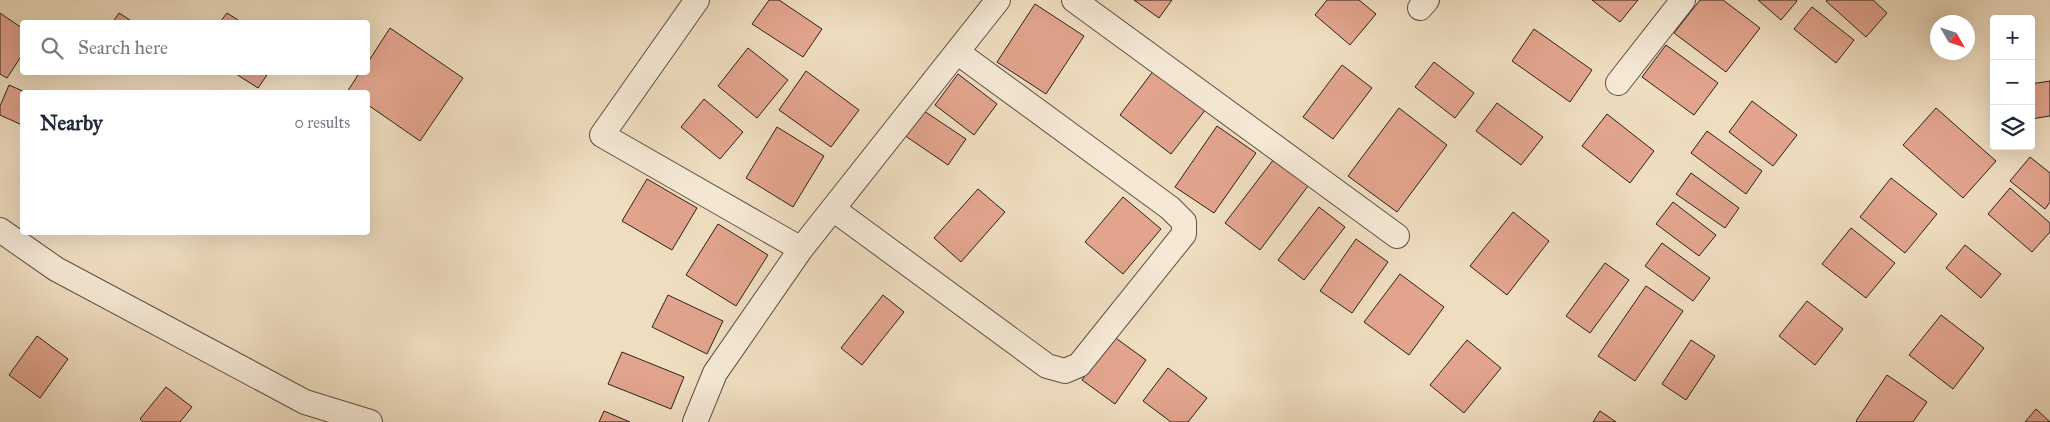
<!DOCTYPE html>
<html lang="en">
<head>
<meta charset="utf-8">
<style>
	body { margin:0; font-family:"IM FELL Great Primer",serif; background:#f2f2f3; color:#1f2937 }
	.controls { position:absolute; right:15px; top:15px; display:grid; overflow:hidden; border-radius:5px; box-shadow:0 5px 20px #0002 }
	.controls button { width:45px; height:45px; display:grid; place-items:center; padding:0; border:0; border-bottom:1px solid #e0e1e3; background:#fff; color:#1f2937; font:25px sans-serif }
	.compass { position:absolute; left:1930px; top:15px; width:45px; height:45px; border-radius:50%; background:#fff; box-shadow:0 5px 20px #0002; rotate:129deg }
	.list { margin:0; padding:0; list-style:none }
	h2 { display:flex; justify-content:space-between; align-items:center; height:65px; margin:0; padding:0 20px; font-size:21px }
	h2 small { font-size:16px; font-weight:400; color:#747a83 }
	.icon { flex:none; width:28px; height:28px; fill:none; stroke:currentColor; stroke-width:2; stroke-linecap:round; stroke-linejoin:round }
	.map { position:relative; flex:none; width:2050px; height:422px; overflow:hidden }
	.search { position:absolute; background:#fff; box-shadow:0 5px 20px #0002; left:20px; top:20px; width:350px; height:55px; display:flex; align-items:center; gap:12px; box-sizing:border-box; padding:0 18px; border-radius:5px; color:#747a83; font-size:19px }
	.panel { position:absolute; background:#fff; box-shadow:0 5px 20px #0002; left:20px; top:90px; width:350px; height:145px; border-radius:5px }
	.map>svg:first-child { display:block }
</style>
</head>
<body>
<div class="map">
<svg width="2050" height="422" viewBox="0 0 2050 422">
	<rect width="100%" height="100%" fill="#efddc0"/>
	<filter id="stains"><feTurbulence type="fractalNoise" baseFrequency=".004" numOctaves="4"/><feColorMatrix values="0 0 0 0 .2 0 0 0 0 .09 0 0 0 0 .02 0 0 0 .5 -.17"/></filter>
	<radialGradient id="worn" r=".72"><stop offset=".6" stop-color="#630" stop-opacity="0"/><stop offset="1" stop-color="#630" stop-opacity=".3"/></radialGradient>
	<path fill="#e2a48d" stroke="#2d211d" d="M769,0H779L822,29L803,57L752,24Z
		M1134,0H1172L1159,18Z
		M1327,0H1359L1376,14L1350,45L1315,15Z
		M1592,0H1638L1620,22Z
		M1700,0H1723L1760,28L1726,72L1674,33Z
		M1758,0H1796L1797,1L1781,20Z
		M1827,0H1873L1887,13L1866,37L1826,1Z
		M1035,4L1084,36L1046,94L997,62Z
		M1812,7L1854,40L1836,63L1794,29Z
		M0,13L22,28V55L7,78L0,74Z
		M119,13L133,22H113Z
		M227,13L241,22H220Z
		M390,28L463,78L420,141L368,105V92H347L360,72H368V62Z
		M1534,29L1592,70L1570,102L1512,61Z
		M1666,45L1718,83L1694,115L1642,77Z
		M748,48L788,80L757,118L718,86Z
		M1434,62L1474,93L1455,118L1415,87Z
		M1342,65L1372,88L1333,139L1303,117Z
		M1154,70L1206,109L1171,154L1120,115Z
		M806,71L859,110L831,147L779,110Z
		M237,72H269L258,88L236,74Z
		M958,74L997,104L974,135L935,105Z
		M2050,81V116L2031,119V84Z
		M9,85L25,92H22V125L0,115V106Z
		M704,99L743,132L720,159L681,127Z
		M1752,101L1797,135L1773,166L1729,132Z
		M1497,103L1543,137L1521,165L1476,131Z
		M918,107L966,139L948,165L901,133Z
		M1399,108L1447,145L1397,212L1348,176Z
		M1936,108L1996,161L1963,198L1903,145Z
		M1607,114L1654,151L1630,183L1582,146Z
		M1217,126L1256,153L1214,213L1175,187Z
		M777,127L824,156L793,207L746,178Z
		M1707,131L1762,171L1746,194L1691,153Z
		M2030,157L2050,173V202L2045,209L2010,181Z
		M1274,159L1308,186L1260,250L1225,223Z
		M1691,173L1739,208L1725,228L1676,194Z
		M1891,178L1937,214L1905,253L1860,217Z
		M647,179L697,208L672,250L622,221Z
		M2010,188L2050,223V232L2032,252L1988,214Z
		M978,189L1005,212L961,262L934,238Z
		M1123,197L1161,229L1123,274L1085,242Z
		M1673,202L1716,235L1699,256L1656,224Z
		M1319,207L1345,227L1304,280L1278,260Z
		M1513,212L1549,241L1507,295L1470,266Z
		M718,224L768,255L736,306L686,275Z
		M1851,228L1895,263L1866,298L1822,264Z
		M1356,239L1388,262L1352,313L1320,291Z
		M1662,243L1710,278L1693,301L1645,266Z
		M1965,245L2001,274L1981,298L1946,268Z
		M1605,263L1629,280L1590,333L1566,316Z
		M1400,274L1444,307L1409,355L1364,322Z
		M1646,286L1683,311L1635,381L1598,356Z
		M668,295L723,321L707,354L652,327Z
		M883,295L904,312L862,365L841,348Z
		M1807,301L1843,329L1815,365L1779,336Z
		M1941,315L1984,348L1953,389L1909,355Z
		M37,336L68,359L40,398L9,375Z
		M1113,336L1146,360L1115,404L1082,380Z
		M1467,340L1501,368L1464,413L1430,385Z
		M1691,340L1715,356L1686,400L1662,384Z
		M622,352L684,377L671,409L608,384Z
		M1168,368L1207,398L1188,422H1171L1143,401Z
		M1887,375L1927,402L1913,422H1857L1856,421Z
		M166,387L192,407L180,422H143L140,419Z
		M2036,409L2050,422H2025Z
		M604,411L630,422H599Z
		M1600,411L1616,422H1593Z"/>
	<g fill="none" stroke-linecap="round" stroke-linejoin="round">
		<g stroke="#5e5046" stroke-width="26">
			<path id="minor" d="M697,0L602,135L801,249
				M1074,0L1397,236
				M1420,8L1427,0
				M1618,83L1683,0
				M833,209L1047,366L1065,371L1079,365L1184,234V222L1170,208L957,52
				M0,230L56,269L305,402L370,422
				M695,422L715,373L801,249L998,0"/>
		</g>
		<use href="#minor" stroke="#f5e9d6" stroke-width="24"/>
	</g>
	<rect width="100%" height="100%" filter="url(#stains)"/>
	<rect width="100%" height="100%" fill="url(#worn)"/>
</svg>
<div class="controls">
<button>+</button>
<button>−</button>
<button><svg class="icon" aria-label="layers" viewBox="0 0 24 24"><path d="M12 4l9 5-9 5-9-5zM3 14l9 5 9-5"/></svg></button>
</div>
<svg class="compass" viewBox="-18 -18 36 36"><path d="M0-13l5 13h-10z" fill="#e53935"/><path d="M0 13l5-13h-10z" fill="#747a83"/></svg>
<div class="search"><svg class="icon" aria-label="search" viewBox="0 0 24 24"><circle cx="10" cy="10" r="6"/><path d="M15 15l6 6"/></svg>Search here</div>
<section class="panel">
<h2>Nearby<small>0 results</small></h2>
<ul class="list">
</ul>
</section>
</div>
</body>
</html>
